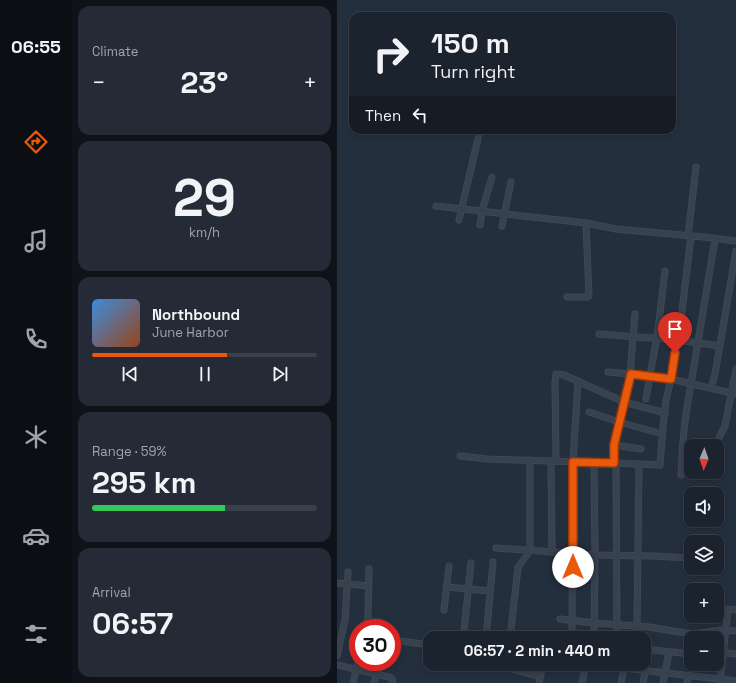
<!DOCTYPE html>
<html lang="en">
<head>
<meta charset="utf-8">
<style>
  body { margin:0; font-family:"Space Grotesk",sans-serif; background:#242b36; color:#f1f3f6; height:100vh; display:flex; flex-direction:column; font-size:15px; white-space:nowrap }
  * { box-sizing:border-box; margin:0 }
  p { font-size:13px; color:#a0a4aa }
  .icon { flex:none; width:22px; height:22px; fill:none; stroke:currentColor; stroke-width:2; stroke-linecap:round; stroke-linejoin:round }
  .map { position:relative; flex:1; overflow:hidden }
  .details { display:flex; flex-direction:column; gap:6px; padding:6px; background:#0f1319; width:265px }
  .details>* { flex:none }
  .guide { position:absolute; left:12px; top:12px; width:327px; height:122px; border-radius:12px; box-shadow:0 2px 6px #0003,0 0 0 1px #39404a; background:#1b232e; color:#f1f3f6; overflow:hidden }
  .needle { width:26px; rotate:182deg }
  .tools { position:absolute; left:347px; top:439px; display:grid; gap:8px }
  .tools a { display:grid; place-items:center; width:40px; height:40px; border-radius:8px; background:#1b232e; box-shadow:0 2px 6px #0003,0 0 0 1px #39404a; font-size:20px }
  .speed { position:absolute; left:12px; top:619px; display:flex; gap:8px; font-size:20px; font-weight:700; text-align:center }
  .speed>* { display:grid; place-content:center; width:52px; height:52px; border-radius:50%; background:#1b232e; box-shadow:0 2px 6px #0003,0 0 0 1px #39404a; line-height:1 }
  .speed .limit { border:6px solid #d22; background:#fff; color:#111 }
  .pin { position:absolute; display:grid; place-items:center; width:34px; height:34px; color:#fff; margin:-41px -17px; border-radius:50% 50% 50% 0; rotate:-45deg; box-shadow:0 0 4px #0007 }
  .pin .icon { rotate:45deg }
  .me { position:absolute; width:44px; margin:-22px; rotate:0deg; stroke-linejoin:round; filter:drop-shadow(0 0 3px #0008) }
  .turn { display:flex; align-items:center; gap:14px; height:84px; padding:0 16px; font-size:18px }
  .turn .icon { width:52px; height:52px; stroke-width:2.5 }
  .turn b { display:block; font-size:28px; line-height:34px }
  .then { display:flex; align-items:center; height:38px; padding:0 16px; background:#0003; gap:8px; font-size:15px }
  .big { font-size:30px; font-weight:700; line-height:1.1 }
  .details .widget { flex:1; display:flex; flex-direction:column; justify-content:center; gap:6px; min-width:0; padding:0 14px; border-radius:12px; background:#242b36 }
  .details .dial { align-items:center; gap:0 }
  .dial b { font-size:52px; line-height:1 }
  .song { display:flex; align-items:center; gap:12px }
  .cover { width:48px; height:48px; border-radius:6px; background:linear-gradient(135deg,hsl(210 70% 55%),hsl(20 70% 35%)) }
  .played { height:4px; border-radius:2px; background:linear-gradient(90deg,#ea580c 60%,#39404a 60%) }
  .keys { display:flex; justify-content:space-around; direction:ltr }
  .heat { display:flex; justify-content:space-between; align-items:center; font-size:22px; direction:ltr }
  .charge { height:6px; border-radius:3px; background:linear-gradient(90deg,#34c759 59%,#39404a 0) }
  .trip { position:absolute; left:86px; top:631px; width:228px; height:40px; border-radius:12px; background:#1b232e; box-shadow:0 2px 6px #0003,0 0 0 1px #39404a; font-weight:700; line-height:40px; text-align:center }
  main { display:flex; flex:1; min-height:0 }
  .tabs { display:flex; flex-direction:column; width:72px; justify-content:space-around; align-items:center; background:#0b0e12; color:#a0a4aa }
  .tabs .icon { width:28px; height:28px }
  .tabs .selected { color:#ea580c }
  .tabs b { font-size:18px; color:#f1f3f6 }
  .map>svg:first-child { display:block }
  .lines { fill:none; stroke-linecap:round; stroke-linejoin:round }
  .minor-casing { stroke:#414a57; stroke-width:7 }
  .minor { stroke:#38414e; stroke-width:5.5 }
  .route-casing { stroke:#983908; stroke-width:10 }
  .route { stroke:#ea580c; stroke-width:7 }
</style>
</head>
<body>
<main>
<nav class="tabs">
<b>06:55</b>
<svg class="icon selected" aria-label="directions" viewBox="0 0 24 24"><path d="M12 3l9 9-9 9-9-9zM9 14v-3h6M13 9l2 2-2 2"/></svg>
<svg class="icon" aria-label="music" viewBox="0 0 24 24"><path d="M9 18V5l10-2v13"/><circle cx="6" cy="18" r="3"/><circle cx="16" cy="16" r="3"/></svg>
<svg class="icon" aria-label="phone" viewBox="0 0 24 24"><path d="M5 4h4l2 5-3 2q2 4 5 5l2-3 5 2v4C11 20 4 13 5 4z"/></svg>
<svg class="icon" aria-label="climate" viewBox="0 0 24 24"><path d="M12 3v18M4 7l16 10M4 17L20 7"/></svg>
<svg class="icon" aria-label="car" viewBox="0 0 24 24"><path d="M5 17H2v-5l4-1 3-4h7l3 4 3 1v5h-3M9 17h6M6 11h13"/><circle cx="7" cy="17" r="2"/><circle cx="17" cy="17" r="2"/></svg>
<svg class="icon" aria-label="filters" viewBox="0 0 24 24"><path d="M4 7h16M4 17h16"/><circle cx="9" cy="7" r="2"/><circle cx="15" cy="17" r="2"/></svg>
</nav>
<section class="details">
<div class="widget"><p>Climate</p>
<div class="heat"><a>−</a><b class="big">23°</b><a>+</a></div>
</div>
<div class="widget dial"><b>29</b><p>km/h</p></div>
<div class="widget">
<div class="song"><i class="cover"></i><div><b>Northbound</b><p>June Harbor</p></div></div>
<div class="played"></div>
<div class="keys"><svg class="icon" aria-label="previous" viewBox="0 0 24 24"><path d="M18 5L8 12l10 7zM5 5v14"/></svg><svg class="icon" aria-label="pause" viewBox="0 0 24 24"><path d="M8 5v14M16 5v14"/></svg><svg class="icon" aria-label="next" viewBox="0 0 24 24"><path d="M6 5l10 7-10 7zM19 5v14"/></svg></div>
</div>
<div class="widget"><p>Range · 59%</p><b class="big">295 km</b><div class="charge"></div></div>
<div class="widget"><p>Arrival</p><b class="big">06:57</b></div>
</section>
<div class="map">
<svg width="399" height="683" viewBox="0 0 399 683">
  <rect width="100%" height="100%" fill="#242f3e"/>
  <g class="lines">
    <g class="minor-casing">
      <g id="minor">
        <path d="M99 206 249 223"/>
        <path d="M122 220 143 130"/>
        <path d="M143 225 145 211 155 177"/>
        <path d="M165 226 174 182"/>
        <path d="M351 236 359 167"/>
        <path d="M230 297H250L252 296 249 223 279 229 366 237 399 241"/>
        <path d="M262 334 340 340 383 346"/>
        <path d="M271 372 293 374 334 379 399 394"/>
        <path d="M374 388 378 374 399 251"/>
        <path d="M309 399 321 330 328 271"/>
        <path d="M252 412 282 422 325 434"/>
        <path d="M277 445 304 449"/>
        <path d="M378 446 388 426 399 369"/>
        <path d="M123 456 150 459 277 463V445L293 374 298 314"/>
        <path d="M214 461 215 552"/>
        <path d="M219 461 218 382 219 374 227 375 287 402 328 413"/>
        <path d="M257 463 258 555 257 638"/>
        <path d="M277 463 323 465 326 427 329 400 334 379 345 311 354 236"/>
        <path d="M279 464 280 638"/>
        <path d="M344 475C345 444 348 414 354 384L378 239"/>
        <path d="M159 548 258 555 316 556 354 558"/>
        <path d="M134 563 127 631 130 634 145 638"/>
        <path d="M0 583 32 586"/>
        <path d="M110 587 153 591"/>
        <path d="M107 610 112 566"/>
        <path d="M223 619 258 623 312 627 348 633 358 634 377 631 389 630 399 631"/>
        <path d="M300 626 302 465"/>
        <path d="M29 628 31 616 32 569"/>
        <path d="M149 638 156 562"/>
        <path d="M173 638 181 567 193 551V460"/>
        <path d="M235 638 236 462 241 381"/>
        <path d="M55 640 93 645"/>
        <path d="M307 649 354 654"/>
        <path d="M380 652 399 654"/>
        <path d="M0 656 8 620 11 572"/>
        <path d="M157 664 203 677"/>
        <path d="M252 664 399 681"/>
        <path d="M0 665 52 677 55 679 56 683"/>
        <path d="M383 682 391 609 399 610"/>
        <path d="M16 683 21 661"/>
        <path d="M37 683 43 662"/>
        <path d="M202 683 206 664"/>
        <path d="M245 683 249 664"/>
        <path d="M284 683 287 668"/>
        <path d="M306 683 308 671"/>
        <path d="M326 683 332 652"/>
        <path d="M350 683 351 676"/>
      </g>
    </g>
    <use href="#minor" class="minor"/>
  </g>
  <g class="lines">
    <g class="route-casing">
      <path id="route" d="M236 567V462L277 463V445L294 374 334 379 338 353"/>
    </g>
    <use href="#route" class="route"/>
  </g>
</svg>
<div class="tools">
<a><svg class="needle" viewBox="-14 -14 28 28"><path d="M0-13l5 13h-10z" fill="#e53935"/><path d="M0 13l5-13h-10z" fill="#a0a4aa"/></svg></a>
<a><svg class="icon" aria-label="sound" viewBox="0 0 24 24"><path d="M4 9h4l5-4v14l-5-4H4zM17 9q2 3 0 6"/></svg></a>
<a><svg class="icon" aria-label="layers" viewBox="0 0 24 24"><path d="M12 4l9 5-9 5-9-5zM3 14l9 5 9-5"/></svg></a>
<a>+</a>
<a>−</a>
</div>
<div class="speed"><div class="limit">30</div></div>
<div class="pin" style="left:338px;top:353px;background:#d93025"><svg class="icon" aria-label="arrive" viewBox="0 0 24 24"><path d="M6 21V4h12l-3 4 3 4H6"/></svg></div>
<svg class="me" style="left:236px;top:567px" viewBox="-20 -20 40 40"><circle r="19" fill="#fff"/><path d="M0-13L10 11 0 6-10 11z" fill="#ea580c"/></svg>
<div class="trip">06:57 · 2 min · 440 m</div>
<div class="guide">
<div class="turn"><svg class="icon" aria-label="right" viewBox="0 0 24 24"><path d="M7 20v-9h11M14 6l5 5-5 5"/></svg><div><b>150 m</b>Turn right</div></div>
<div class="then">Then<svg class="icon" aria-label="left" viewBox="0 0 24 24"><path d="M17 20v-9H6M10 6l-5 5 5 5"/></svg></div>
</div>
</div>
</main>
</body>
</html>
